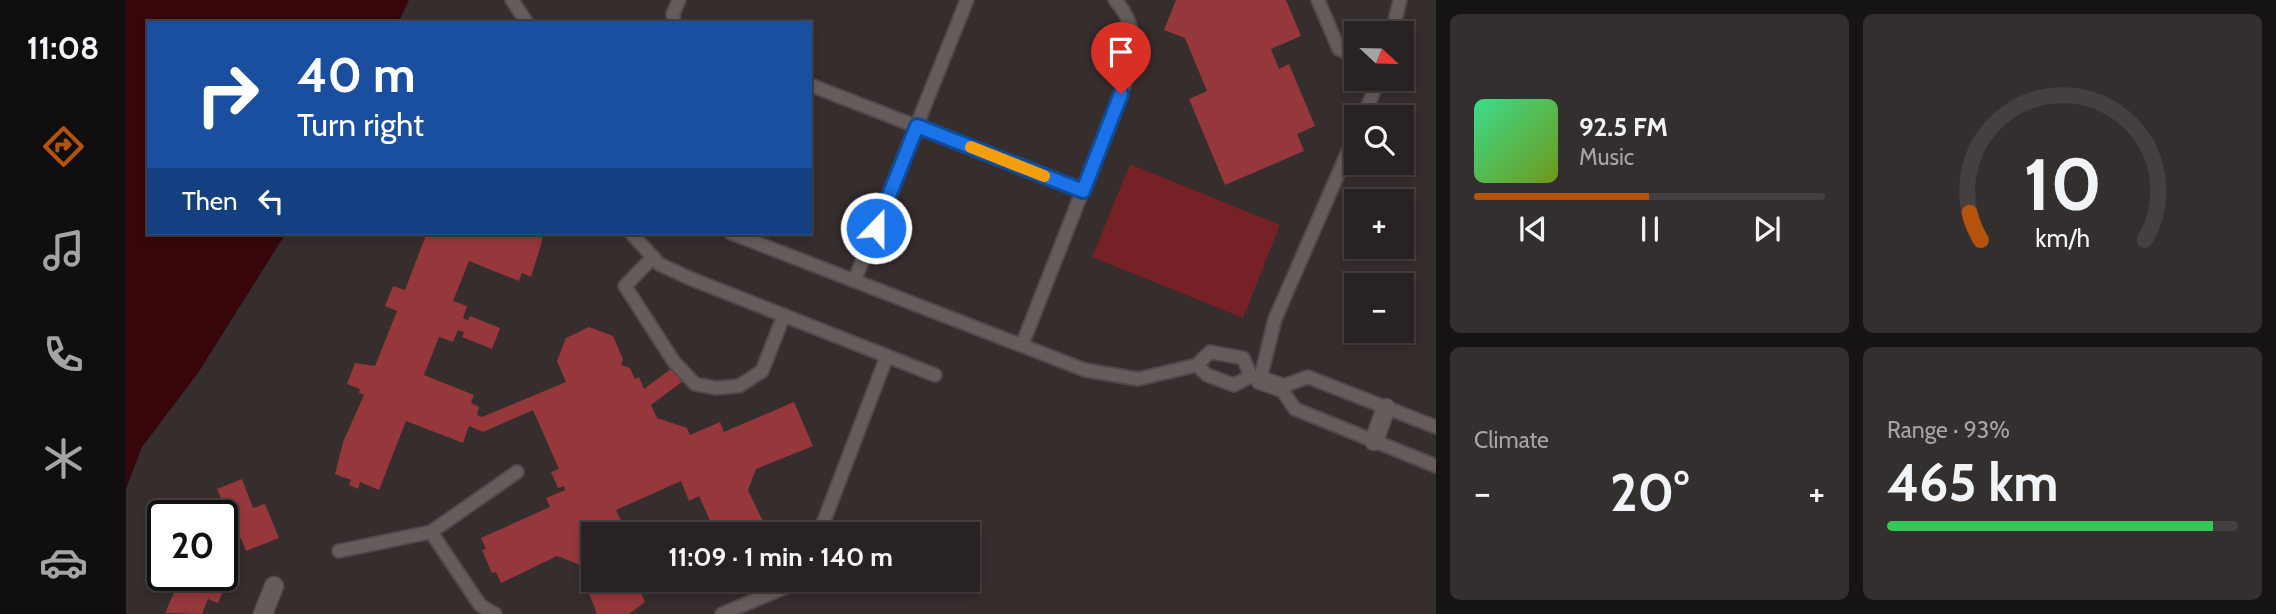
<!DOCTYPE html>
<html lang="en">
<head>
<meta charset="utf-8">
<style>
  body { margin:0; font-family:Cabin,sans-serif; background:#342f2f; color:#f1f3f6; height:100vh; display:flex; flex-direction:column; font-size:26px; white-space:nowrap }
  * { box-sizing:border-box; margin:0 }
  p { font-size:23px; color:#a5a4a5 }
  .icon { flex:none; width:38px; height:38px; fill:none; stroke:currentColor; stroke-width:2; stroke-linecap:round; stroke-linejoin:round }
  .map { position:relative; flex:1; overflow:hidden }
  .side { display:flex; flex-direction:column; gap:14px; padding:14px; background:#161313; width:840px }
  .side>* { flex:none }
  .guide { position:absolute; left:21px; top:21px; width:665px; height:214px; border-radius:0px; box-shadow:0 4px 10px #0003,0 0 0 2px #443f40; background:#1a4fa0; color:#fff; overflow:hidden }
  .needle { width:46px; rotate:112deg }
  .fabs { position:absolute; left:1218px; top:21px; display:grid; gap:14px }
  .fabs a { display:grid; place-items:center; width:70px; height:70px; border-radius:0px; background:#282222; box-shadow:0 4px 10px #0003,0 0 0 2px #443f40; font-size:35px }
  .speed { position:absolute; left:21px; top:500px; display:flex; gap:14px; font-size:35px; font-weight:700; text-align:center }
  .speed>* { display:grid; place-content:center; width:91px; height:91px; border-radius:50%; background:#282222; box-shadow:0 4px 10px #0003,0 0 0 2px #443f40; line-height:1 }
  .speed .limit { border:4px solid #111; border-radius:10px; background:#fff; color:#111 }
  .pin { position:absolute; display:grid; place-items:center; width:60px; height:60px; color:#fff; margin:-72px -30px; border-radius:50% 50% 50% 0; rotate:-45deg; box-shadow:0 0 7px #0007 }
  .pin .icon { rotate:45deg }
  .me { position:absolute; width:77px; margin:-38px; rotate:22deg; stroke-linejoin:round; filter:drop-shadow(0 0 5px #0008) }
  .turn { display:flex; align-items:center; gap:24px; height:147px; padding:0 35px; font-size:32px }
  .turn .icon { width:91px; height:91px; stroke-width:2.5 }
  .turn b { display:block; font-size:49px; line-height:60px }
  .then { display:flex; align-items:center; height:66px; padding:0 35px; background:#0003; gap:14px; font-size:26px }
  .big { font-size:52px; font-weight:800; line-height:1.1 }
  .side .widget { flex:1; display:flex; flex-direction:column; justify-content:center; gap:10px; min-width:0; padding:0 24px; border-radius:10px; background:#342f2f }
  .side .dial { align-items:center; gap:0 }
  .dial svg { height:182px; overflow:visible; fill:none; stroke:#443f40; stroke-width:7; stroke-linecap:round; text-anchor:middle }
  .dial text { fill:#f1f3f6; stroke:none }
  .song { display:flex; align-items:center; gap:21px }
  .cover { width:84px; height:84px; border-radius:10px; background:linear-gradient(135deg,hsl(150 70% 55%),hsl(80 70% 35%)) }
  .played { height:7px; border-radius:4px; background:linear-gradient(90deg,#b45309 50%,#443f40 50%) }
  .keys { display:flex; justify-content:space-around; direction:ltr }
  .heat { display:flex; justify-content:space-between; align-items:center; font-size:38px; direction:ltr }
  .charge { height:10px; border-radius:5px; background:linear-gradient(90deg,#34c759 93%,#443f40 0) }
  .side .tiles { flex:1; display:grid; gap:14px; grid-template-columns:repeat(2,1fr) }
  .trip { position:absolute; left:455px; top:522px; width:399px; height:70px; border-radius:0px; background:#282222; box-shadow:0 4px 10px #0003,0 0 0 2px #443f40; font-weight:800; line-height:70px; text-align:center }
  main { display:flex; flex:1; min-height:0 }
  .dock { display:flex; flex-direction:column; width:126px; justify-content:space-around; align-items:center; background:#100e0e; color:#a5a4a5 }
  .dock .icon { width:49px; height:49px }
  .dock .active { color:#b45309 }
  .dock b { font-size:32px; color:#f1f3f6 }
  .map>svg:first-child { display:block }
  .green { fill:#752126 }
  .water { fill:#37060a }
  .building { fill:#96373b }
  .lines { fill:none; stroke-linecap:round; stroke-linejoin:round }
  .lane-casing { stroke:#514949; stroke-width:16 }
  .street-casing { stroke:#514949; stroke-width:21 }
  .lane { stroke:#665c5b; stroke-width:12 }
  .street { stroke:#665c5b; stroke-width:18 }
  .route-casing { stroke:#114b97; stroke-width:18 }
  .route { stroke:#1a73e8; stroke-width:12 }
  .slow { stroke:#f59e0b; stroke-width:12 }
</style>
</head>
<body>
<main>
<nav class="dock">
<b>11:08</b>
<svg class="icon active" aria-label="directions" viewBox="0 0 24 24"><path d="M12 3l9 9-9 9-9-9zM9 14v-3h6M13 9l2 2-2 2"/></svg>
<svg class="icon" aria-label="music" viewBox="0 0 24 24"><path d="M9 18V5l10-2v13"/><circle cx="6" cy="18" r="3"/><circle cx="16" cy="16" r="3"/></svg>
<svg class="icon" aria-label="phone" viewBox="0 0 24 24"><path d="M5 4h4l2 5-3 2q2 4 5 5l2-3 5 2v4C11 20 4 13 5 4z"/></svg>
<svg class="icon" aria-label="climate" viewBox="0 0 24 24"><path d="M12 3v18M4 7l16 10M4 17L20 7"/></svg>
<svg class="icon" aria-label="car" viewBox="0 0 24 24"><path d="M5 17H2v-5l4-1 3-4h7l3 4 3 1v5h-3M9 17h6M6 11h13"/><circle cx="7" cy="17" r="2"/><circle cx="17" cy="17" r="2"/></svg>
</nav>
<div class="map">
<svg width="1310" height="614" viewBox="0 0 1310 614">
  <rect width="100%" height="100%" fill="#362d2d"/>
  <path class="green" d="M1004 164 1154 225 1117 318 966 257Z"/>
  <path class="water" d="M0 0H283L272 23H23V233H160L72 373 16 447 0 489Z"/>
  <g class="building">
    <path d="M1050 0H1160L1175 36 1145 49 1153 69 1163 64 1189 126 1171 134 1178 151 1099 185 1063 99 1081 91 1059 38 1038 30Z"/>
    <path d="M295 233H403L417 238 405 277 396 273 393 281 343 261 327 301 341 306 337 318 342 320 344 316 374 328 366 349 336 337 338 332 332 330 327 342 313 337 298 375 348 395 345 403 353 407 351 415 356 417 440 382 431 361 440 338 463 327 487 336 497 359 495 365 504 368 509 379 513 377 518 389 546 368 557 381 525 405 531 418 561 428 564 435 594 422 598 432 668 402 687 446 630 469 622 490 643 534H590L573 496 563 501 555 481 490 510 499 529 489 534H467V579H509L519 602 503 614H471L452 564 431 556 375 583 370 572 366 573 356 550 360 549 355 538 424 507 420 498 439 490 438 486 432 488 425 472 433 469 407 410 357 432 343 426 337 443 280 421 253 490 234 482 232 489 223 485 225 480 209 474 217 442 238 395 233 393 234 389 221 384 229 363 249 366 271 311 259 306 267 286 279 290 300 235Z"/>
    <path d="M116 479 127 508 139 504 153 538 120 551 115 538 96 545V516H77L84 513 83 509 97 503 91 489Z"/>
    <path d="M96 572 104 575 92 603 82 599 76 614 39 613 54 579 46 576H96Z"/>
  </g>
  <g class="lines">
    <g class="lane-casing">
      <g id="lane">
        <path d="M386 0 401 23"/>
        <path d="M1192 0 1213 49 1230 58"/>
        <path d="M548 23 547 14 553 0"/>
        <path d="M1266 33 1274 0"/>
        <path d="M684 85 957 191"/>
        <path d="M1237 117 1253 79"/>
        <path d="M505 233 533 264 563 278 809 375"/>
        <path d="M605 233 959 370 1012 379 1071 365 1084 352 1117 358 1125 376 1134 380 1149 319 1230 133"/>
        <path d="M527 257 499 286 548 362 569 384 590 388 613 386 636 371 658 315"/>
        <path d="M729 279 841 0"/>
        <path d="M896 345 1004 70C1009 44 1008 20 989 0"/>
        <path d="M1071 365 1081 375 1108 385 1125 376"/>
        <path d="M1310 427 1182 377 1154 387 1169 409 1310 466"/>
        <path d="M305 532 391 472"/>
        <path d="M693 534 761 356"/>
        <path d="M213 551 305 532 354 605 369 614"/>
        <path d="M596 614 660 587 669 579"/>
      </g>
    </g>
    <g class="street-casing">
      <g id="street">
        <path d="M1134 380 1154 387"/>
        <path d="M1248 441 1260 408"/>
        <path d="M137 614 148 586"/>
      </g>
    </g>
    <use href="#lane" class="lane"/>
    <use href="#street" class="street"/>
  </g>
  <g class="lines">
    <g class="route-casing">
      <path id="route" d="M750 228 791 126 957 191 995 94"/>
    </g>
    <use href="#route" class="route"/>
    <path class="slow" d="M845 147 918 176"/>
  </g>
</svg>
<div class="fabs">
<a><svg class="needle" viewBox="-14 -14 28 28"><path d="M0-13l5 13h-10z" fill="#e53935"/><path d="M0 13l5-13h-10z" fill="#a5a4a5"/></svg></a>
<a><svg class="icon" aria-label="search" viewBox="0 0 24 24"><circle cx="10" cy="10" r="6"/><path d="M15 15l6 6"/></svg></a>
<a>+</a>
<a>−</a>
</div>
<div class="speed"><div class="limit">20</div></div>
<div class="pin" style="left:995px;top:94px;background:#d93025"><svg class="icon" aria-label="arrive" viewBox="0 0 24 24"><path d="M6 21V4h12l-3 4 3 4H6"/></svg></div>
<svg class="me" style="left:750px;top:228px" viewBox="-20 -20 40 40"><circle r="17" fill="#1a73e8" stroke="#fff" stroke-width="3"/><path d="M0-11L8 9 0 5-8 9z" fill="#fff"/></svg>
<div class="trip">11:09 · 1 min · 140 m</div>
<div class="guide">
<div class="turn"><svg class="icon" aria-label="right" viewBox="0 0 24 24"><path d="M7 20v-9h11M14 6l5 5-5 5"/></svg><div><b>40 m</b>Turn right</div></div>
<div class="then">Then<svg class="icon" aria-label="left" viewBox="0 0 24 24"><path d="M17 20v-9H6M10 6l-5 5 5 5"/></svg></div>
</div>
</div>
<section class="side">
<div class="tiles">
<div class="widget">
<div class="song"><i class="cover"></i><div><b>92.5 FM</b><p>Music</p></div></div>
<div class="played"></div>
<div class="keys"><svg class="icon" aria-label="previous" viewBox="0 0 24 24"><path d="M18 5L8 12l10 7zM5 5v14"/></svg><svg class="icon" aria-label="pause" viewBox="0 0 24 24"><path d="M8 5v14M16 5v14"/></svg><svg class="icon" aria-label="next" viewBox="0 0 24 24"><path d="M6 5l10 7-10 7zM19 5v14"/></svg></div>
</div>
<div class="widget dial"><svg viewBox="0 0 100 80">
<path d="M14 69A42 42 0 1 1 86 69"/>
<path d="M14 69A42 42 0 0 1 9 57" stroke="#b45309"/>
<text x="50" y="56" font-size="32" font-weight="700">10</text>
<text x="50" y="72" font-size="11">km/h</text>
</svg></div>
<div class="widget"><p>Climate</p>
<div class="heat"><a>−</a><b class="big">20°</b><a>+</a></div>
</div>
<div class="widget"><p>Range · 93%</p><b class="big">465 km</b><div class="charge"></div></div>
</div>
</section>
</main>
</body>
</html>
